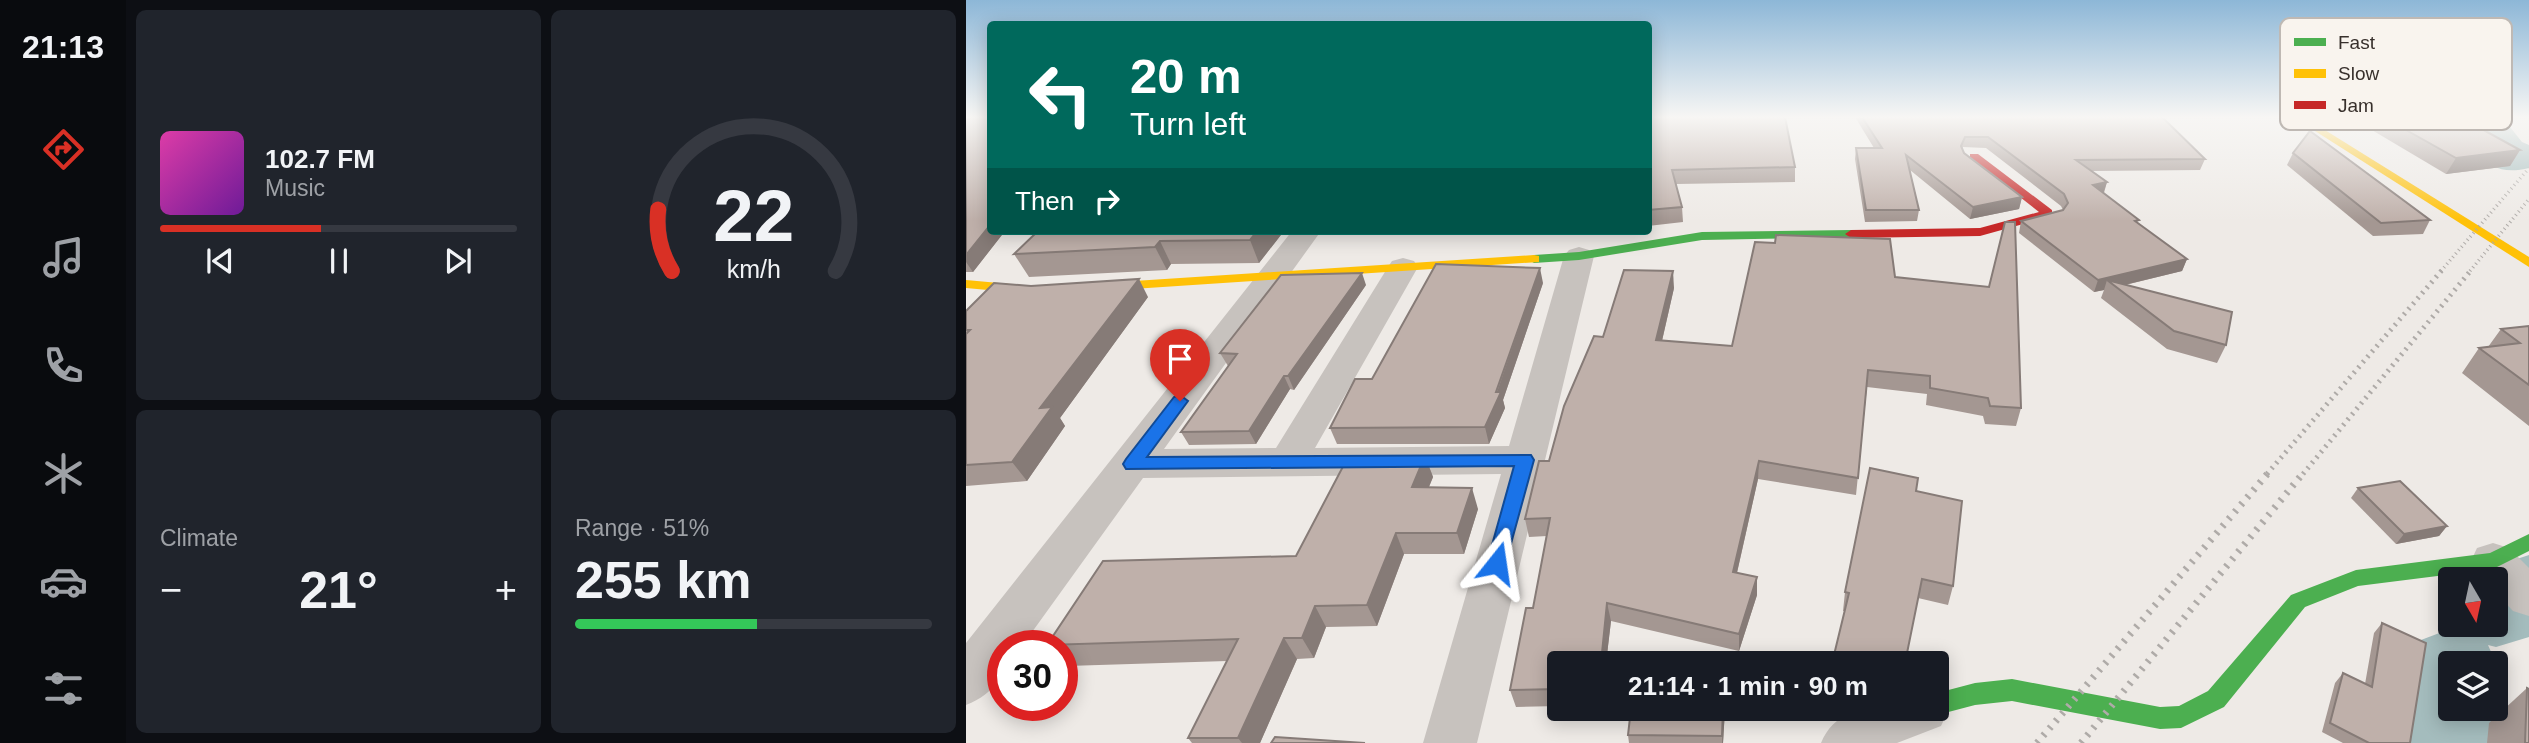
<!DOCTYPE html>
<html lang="en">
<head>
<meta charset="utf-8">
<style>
  body { margin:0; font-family:Helvetica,sans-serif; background:#20242c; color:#f1f3f6; height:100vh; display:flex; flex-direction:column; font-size:26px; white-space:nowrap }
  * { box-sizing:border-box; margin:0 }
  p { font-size:23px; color:#9ea1a6 }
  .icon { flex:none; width:38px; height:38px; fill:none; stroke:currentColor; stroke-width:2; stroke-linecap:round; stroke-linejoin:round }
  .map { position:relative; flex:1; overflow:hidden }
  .side { display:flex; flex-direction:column; gap:10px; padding:10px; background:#0d0f14; width:840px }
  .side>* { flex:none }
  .guide { position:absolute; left:21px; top:21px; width:665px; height:214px; border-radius:7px; box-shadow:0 4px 18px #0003; background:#00695c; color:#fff; overflow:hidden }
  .needle { width:46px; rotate:171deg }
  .fabs { position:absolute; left:1472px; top:567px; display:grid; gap:14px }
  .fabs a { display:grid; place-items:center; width:70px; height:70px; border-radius:7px; background:#171b24; box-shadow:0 4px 18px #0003; font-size:35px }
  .speed { position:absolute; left:21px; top:630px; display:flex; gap:14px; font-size:35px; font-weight:700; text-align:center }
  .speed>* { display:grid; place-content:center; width:91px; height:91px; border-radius:50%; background:#171b24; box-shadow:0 4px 18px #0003; line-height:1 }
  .speed .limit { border:10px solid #d22; background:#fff; color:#111 }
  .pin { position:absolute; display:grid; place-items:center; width:60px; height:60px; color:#fff; margin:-72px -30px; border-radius:50% 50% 50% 0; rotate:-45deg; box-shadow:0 0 7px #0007 }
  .pin .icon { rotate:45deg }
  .me { position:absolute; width:77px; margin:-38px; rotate:15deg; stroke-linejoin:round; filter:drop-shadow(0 0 5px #0008) }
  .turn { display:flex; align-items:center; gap:24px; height:147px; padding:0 28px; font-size:32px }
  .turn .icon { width:91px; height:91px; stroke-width:2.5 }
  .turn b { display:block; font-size:49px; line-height:60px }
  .then { display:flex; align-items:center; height:66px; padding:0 28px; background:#0003; gap:14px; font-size:26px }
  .big { font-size:52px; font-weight:800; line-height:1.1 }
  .side .card { flex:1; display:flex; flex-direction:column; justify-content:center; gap:10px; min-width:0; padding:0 24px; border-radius:10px; background:#20242c }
  .side .dial { align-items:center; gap:0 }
  .dial svg { height:182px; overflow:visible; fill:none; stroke:#363941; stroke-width:7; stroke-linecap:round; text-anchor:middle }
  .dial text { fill:#f1f3f6; stroke:none }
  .song { display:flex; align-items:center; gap:21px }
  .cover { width:84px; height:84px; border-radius:10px; background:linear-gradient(135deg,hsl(320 70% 55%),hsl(280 70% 35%)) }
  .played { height:7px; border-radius:4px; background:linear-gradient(90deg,#d93025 45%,#363941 45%) }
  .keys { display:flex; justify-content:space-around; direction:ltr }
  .heat { display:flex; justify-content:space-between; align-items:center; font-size:38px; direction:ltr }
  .charge { height:10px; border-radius:5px; background:linear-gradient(90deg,#34c759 51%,#363941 0) }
  .side .tiles { flex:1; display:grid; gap:10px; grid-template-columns:repeat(2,1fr) }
  .trip { position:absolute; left:581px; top:651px; width:402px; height:70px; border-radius:7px; background:#171b24; box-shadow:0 4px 18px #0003; font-weight:800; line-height:70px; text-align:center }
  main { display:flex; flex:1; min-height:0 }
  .menu { display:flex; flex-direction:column; width:126px; justify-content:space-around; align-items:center; background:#090b0e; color:#9ea1a6 }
  .menu .icon { width:49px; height:49px }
  .menu .active { color:#d93025 }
  .menu b { font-size:32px; color:#f1f3f6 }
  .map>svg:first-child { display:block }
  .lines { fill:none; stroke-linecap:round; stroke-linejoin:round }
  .river { fill:#a4bcbd; fill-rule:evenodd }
  .street { fill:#c7c2be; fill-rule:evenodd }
  .fast { fill:#4caf50; fill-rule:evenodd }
  .slow { fill:#ffc107; fill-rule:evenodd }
  .jam { fill:#c62828; fill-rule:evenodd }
  .rail-far2 { stroke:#afaba8; stroke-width:3.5; stroke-dasharray:1 3.5; stroke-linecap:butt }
  .rail-far1 { stroke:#afaba8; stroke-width:5; stroke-dasharray:2 5; stroke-linecap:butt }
  .rail { stroke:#afaba8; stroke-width:7; stroke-dasharray:2.5 7; stroke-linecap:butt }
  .wall { fill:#a49792 }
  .shaded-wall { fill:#867b77 }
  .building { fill:#bfb0aa; stroke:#867b77; stroke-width:2 }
  .route { fill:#1a73e8; stroke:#114b97; stroke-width:2 }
  .key { fill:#f9f4ee; stroke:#bfb9b4; stroke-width:2 }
  .key-label { font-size:19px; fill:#38302c }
</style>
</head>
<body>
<main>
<nav class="menu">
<b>21:13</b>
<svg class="icon active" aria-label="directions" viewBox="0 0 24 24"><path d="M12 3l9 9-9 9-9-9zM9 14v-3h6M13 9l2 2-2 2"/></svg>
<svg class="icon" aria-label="music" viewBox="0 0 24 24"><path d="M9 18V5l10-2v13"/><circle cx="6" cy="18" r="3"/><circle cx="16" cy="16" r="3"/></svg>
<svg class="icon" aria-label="phone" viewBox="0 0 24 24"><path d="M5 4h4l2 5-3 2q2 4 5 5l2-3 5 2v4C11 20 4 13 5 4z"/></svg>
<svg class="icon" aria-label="climate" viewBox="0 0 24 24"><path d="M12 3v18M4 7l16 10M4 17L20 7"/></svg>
<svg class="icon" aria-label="car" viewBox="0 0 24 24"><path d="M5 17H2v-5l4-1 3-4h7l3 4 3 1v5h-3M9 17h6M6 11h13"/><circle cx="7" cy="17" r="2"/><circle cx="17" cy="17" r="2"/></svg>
<svg class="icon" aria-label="filters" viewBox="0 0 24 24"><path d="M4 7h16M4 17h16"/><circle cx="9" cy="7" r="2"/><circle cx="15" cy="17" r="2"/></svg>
</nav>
<section class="side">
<div class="tiles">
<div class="card">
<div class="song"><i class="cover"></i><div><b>102.7 FM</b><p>Music</p></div></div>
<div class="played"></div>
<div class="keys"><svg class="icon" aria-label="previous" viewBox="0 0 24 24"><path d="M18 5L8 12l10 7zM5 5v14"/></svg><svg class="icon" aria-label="pause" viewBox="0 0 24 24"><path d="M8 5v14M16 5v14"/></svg><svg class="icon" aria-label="next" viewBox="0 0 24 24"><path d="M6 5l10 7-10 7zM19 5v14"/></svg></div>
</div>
<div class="card dial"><svg viewBox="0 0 100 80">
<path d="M14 69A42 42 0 1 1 86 69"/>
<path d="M14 69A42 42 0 0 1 8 42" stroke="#d93025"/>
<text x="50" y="56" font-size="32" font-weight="700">22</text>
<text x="50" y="72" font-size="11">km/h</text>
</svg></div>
<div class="card"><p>Climate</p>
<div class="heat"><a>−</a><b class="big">21°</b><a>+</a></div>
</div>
<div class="card"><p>Range · 51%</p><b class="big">255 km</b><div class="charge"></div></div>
</div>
</section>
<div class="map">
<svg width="1563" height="743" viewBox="0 0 1563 743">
  <rect width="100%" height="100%" fill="#eeeae6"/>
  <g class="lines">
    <g class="river">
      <path d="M1488 117H1536L1556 142 1563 145V168C1519 179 1510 149 1488 117Z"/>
      <path d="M1563 555V637L1530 647 1522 645 1536 677 1531 743H1419L1432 677 1447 643 1484 629 1494 633 1490 625H1530V579H1494L1496 577ZM1484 663H1530V709H1484Z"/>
      <path d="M1484 600V612L1481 606Z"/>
    </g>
    <g class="street">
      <path d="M326 231H355L198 449 310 448 422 267 426 261 437 258 448 261 452 267 349 448 543 446 598 256 603 250 613 247 623 250 628 256 511 743H457L535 474 177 478 56 646H37C37 677 30 693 0 705V643Z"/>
      <path d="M1527 543 1543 548 1563 568V616L1547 611 1530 593V579H1517L1505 561 1511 548Z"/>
      <path d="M971 690 975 692 983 709 975 726 931 743H855C875 696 928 709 971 709Z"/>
    </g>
    <g class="fast">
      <path d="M885 230 890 231V237L736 240 613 260 568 263 561 259 568 255 613 252 736 232Z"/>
      <path d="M1563 534V551L1527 569 1392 586 1339 607 1258 707 1215 728 1194 729 1046 701 1009 705 971 715 962 709H971V693L1009 683 1046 679 1194 707 1213 706 1242 691 1325 595 1390 570 1524 553Z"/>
    </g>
    <g class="slow">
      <path d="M1327 117H1338L1563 257V267Z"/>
      <path d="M568 255 573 256V262L76 295 0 288V280L76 287Z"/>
    </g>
    <path class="jam" d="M1004 154H1012L1086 210V216L1014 236 885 238 879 234 885 230 1014 228 1073 212 1004 158Z"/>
    <g class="rail-far2">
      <path d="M1475 271 1563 168"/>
      <path d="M1504 271 1563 199"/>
    </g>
    <g class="rail-far1">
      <path d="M1301 474 1477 269"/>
      <path d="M1337 474 1506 269"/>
    </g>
    <g class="rail">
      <path d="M1071 743 1303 472"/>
      <path d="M1115 743 1338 472"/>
    </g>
  </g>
  <g class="wall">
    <path d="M682 117 829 167V182L710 184 716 207 717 222 682 226Z"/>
    <path d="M889 117H1196L1239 159 1234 170 1125 171 1141 182 1138 193 1172 223 1221 259 1216 271 1159 285 1260 345 1251 363 1201 349 1135 298 1138 290 1128 292 1053 233 1055 221 1097 210 1095 206 1020 148 997 147 996 150 998 153 1056 197 1053 209 1004 219 944 170 953 210 951 221 899 222 889 159 890 148H908Z"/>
    <path d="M1384 117H1494L1554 150 1544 166 1480 174Z"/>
    <path d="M0 119 24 231H39L7 272H0Z"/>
    <path d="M1327 153 1464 220 1457 234 1407 236 1321 165Z"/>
    <path d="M318 231 293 263 205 264 201 270 63 277 48 254Z"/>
    <path d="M929 277 1055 408 1050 426 1019 424 1017 416 960 405 961 394 901 387 890 495 792 479 771 573 791 577V595L773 651 645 621 640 663H593V706L550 707 544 690 567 608 581 536 563 537 559 519 637 337 708 288 696 341 766 346Z"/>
    <path d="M577 283 537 400 539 408 523 444H371L364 428 406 379Z"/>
    <path d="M400 285 328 390 324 389 290 444 223 445 215 432 262 366 254 353Z"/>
    <path d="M182 297 94 418 99 426 61 481 0 486V311Z"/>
    <path d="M1563 326V426L1496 373 1513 348 1522 347 1535 329Z"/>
    <path d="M459 456 467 477 463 487 512 509 498 554H438L411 626 360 627 348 658 331 659 294 743H226L222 738 261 661 101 666 96 661V646L81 645 330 556Z"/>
    <path d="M1392 488 1481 526 1473 536 1430 544 1385 498Z"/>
    <path d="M950 491 987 586 982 605 952 598 939 663H867L879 611H877L879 592Z"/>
    <path d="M1416 623 1444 743H1377L1356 732 1369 683 1377 673 1399 684 1408 633Z"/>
    <path d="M1561 688 1563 743H1521L1523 723Z"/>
    <path d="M759 709 757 743H663L662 735Z"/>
  </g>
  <g class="shaded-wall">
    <path d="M1554 150 1544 166 1480 174 1490 158Z"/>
    <path d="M1141 182 1137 194 1127 185Z"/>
    <path d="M1056 197 1053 209 1004 219 1007 207Z"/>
    <path d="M24 225V231H39L7 272 0 262V255Z"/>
    <path d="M291 231H318L293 263 284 240Z"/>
    <path d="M194 241 205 264 201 270 189 247Z"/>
    <path d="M1221 259 1216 271 1150 287 1141 280 1138 290 1128 292 1132 280Z"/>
    <path d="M574 268 577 283 537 400 539 408 523 444 519 427Z"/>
    <path d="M707 271 708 288 692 358 690 340Z"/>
    <path d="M396 273 400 285 328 390 322 376Z"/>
    <path d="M173 279 182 297 94 418 99 426 61 481 46 462 74 408Z"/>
    <path d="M318 376 324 389 290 444 283 431Z"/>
    <path d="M459 456 467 477 454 508 446 487Z"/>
    <path d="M793 461 792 479 767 590V572Z"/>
    <path d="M506 488 512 509 498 554 491 533Z"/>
    <path d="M1481 526 1473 536 1430 544 1438 534Z"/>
    <path d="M430 533 438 554 411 626 401 605Z"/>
    <path d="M791 577V595L773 651V634Z"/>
    <path d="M641 603 645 621 640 663H635Z"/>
    <path d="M349 606 360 627 348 658 336 638Z"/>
    <path d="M318 638 331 659 294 743H276L272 738Z"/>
    <path d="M757 709H759L757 743H756Z"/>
  </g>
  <g class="building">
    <path d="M4 117H24V225L0 255V119H3Z"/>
    <path d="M682 117H819L829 167 706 170 716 207 682 210Z"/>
    <path d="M896 117H1196L1239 159 1110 160 1141 182 1127 185 1173 220 1169 221 1221 259 1132 280 1055 221 1097 210 1102 203 1098 194 1022 137H999L995 146 998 153 1056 197 1007 207 940 155 953 210H900L890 148H916Z"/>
    <path d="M1417 117H1494L1554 150 1490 158Z"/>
    <path d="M1344 131 1464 220 1415 223 1327 153Z"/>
    <path d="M1039 222H1049L1055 408 1024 406 1022 398 964 388V376L902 370 892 478 793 461 767 572 791 577 773 634 641 603 635 663H593V689L544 690 560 608H567L584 518 559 519 573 461H583L598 406 628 336 637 337 658 270 707 271 690 340 766 346 789 242 809 243 810 235 924 239 929 277 1023 287Z"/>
    <path d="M72 231H291L284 240 194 241 189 247 48 254Z"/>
    <path d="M470 264 574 268 530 392H535L519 427 364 428 389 379H406Z"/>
    <path d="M396 273 322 376H318L283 431 215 432 271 354 254 353 315 275Z"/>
    <path d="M173 279 74 408 86 407 46 462 0 465V334L4 330H0V311L28 283 65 286Z"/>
    <path d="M1141 280 1266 312 1260 345 1208 331Z"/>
    <path d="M1563 326V385L1513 348 1554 343 1535 329Z"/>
    <path d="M459 456 446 487 506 488 491 533H430L401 605 349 606 336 638H318L272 738H222L272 639 81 645 137 561 330 556 382 457Z"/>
    <path d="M904 468 952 478 950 491 996 501 987 586 956 579 939 663H903L868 655 883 593 879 592Z"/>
    <path d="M1434 481 1481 526 1438 534 1392 488Z"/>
    <path d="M1416 623 1460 643 1444 743H1403L1364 723 1377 673 1406 687Z"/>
    <path d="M1561 688 1563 689V743H1559Z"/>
    <path d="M665 709H757L756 736 662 735Z"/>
    <path d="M309 737 399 743H305Z"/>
  </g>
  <linearGradient id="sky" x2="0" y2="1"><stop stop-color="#8db7d7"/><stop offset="0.53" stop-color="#f7f6f4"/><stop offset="1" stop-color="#f7f6f4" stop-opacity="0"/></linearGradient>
  <rect width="1563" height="221" fill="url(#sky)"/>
  <path class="route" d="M214 395 222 401 181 457 565 455 568 460 538 569H524L521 563 548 466 160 469 157 464 160 459 208 397Z"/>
  <rect x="1314" y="18" width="232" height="112" rx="10" class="key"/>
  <rect x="1328" y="38" width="32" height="8" fill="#4caf50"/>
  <rect x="1328" y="69" width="32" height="9" fill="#ffc107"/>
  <rect x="1328" y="101" width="32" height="8" fill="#c62828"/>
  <g class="key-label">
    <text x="1372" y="49">Fast</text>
    <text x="1372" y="80">Slow</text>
    <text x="1372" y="112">Jam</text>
  </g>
</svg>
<div class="fabs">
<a><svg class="needle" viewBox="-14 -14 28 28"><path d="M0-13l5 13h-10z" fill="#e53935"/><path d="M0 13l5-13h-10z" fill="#9ea1a6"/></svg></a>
<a><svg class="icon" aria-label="layers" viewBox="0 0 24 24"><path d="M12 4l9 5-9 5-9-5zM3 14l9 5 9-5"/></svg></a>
</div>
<div class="speed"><div class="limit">30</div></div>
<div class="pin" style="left:214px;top:401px;background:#d93025"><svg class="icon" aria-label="arrive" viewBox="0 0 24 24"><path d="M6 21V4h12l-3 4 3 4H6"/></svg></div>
<svg class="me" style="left:531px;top:563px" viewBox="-20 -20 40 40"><path d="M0-17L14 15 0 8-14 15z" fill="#1a73e8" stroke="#fff" stroke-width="4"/></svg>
<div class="trip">21:14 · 1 min · 90 m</div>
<div class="guide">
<div class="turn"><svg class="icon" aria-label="left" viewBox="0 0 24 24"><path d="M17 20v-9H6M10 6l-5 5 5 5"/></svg><div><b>20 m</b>Turn left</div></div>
<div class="then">Then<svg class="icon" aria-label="right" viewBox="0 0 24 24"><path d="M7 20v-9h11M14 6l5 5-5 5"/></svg></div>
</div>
</div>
</main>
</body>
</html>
